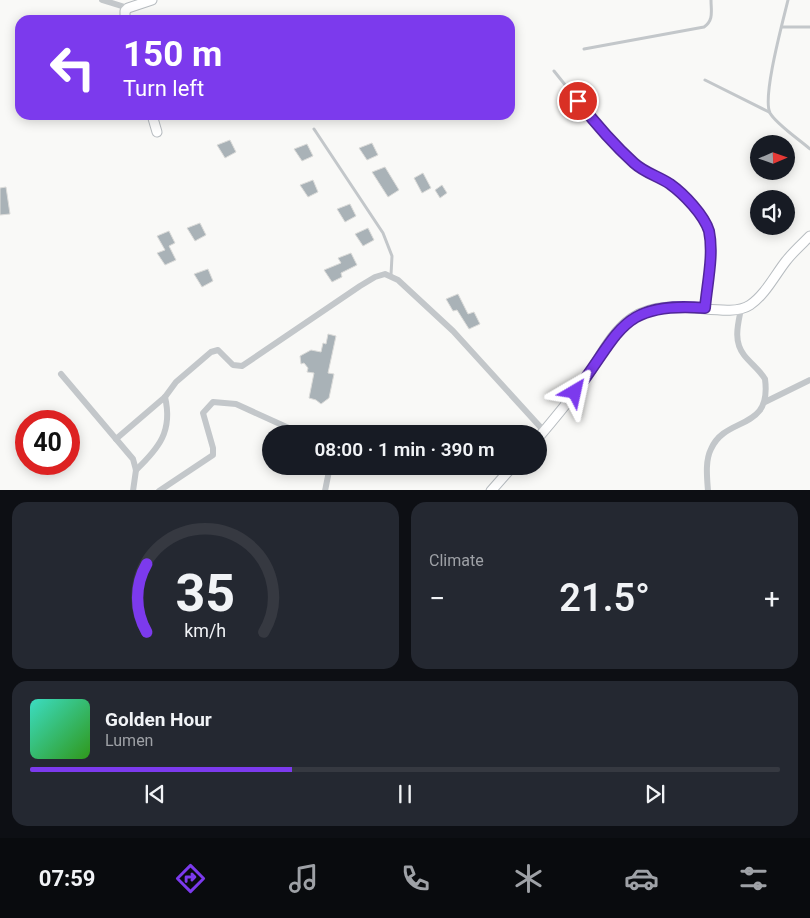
<!DOCTYPE html>
<html lang="en">
<head>
<meta charset="utf-8">
<style>
  body { margin:0; font-family:Roboto,sans-serif; background:#242831; color:#f1f3f6; height:100vh; display:flex; flex-direction:column; font-size:19px; white-space:nowrap }
  * { box-sizing:border-box; margin:0 }
  p { font-size:16px; color:#9ea1a6 }
  .icon { flex:none; width:28px; height:28px; fill:none; stroke:currentColor; stroke-width:2; stroke-linecap:round; stroke-linejoin:round }
  .map { position:relative; height:490px; overflow:hidden }
  .details { display:flex; flex-direction:column; gap:12px; padding:12px; background:#0d0f14; flex:1 }
  .details>* { flex:none }
  .banner { position:absolute; left:15px; top:15px; width:500px; height:105px; border-radius:15px; box-shadow:0 2px 12px #0003; background:#7c3aed; color:#fff; overflow:hidden }
  .needle { width:32px; rotate:88deg }
  .buttons { position:absolute; left:750px; top:135px; display:grid; gap:10px }
  .buttons a { display:grid; place-items:center; width:45px; height:45px; border-radius:50%; background:#171b24; box-shadow:0 2px 12px #0003; font-size:25px }
  .speed { position:absolute; left:15px; top:410px; display:flex; gap:10px; font-size:25px; font-weight:700; text-align:center }
  .speed>* { display:grid; place-content:center; width:65px; height:65px; border-radius:50%; background:#171b24; box-shadow:0 2px 12px #0003; line-height:1 }
  .speed .limit { border:8px solid #d22; background:#fff; color:#111 }
  .pin { position:absolute; display:grid; place-items:center; width:42px; height:42px; color:#fff; margin:-21px; border:2px solid #fff; border-radius:50%; box-shadow:0 1px 5px #0007 }
  .me { position:absolute; width:55px; margin:-28px; rotate:36deg; stroke-linejoin:round; filter:drop-shadow(0 0 4px #0008) }
  .turn { display:flex; align-items:center; gap:18px; height:105px; padding:0 25px; font-size:22px }
  .turn .icon { width:65px; height:65px; stroke-width:2.5 }
  .turn b { display:block; font-size:35px; line-height:42px }
  .big { font-size:38px; font-weight:600; line-height:1.1 }
  .details .widget { flex:1; display:flex; flex-direction:column; justify-content:center; gap:8px; min-width:0; padding:0 18px; border-radius:15px; background:#242831 }
  .details .dial { align-items:center; gap:0 }
  .dial svg { height:130px; overflow:visible; fill:none; stroke:#363941; stroke-width:7; stroke-linecap:round; text-anchor:middle }
  .dial text { fill:#f1f3f6; stroke:none }
  .song { display:flex; align-items:center; gap:15px }
  .cover { width:60px; height:60px; border-radius:8px; background:linear-gradient(135deg,hsl(170 70% 55%),hsl(110 70% 35%)) }
  .played { height:5px; border-radius:2px; background:linear-gradient(90deg,#7c3aed 35%,#363941 35%) }
  .keys { display:flex; justify-content:space-around; direction:ltr }
  .heat { display:flex; justify-content:space-between; align-items:center; font-size:28px; direction:ltr }
  .details .tiles { flex:1; display:grid; gap:12px; grid-template-columns:1fr 1fr }
  .widget:last-child { grid-column:span 2 }
  .trip { position:absolute; left:262px; top:425px; width:285px; height:50px; border-radius:25px; background:#171b24; box-shadow:0 2px 12px #0003; font-weight:600; line-height:50px; text-align:center }
  .dock { display:flex; height:80px; justify-content:space-around; align-items:center; background:#090b0e; color:#9ea1a6 }
  .dock .icon { width:35px; height:35px }
  .dock .on { color:#7c3aed }
  .dock b { font-size:22px; color:#f1f3f6 }
  .map>svg:first-child { display:block }
  .building { fill:#a9b2b7; stroke:#dbdbd9 }
  .lines { fill:none; stroke-linecap:round; stroke-linejoin:round }
  .secondary-casing { stroke:#b7bcc0; stroke-width:11 }
  .lane { stroke:#c3c7ca; stroke-width:3 }
  .street { stroke:#c3c7ca; stroke-width:6 }
  .secondary { stroke:#fff; stroke-width:9 }
  .route-casing { stroke:#51269a; stroke-width:12 }
  .route { stroke:#7c3aed; stroke-width:9 }
</style>
</head>
<body>
<div class="map">
<svg width="810" height="491" viewBox="0 0 810 491">
  <rect width="100%" height="100%" fill="#f9f9f7"/>
  <g class="building">
    <path d="M230 140 236 152 225 158 217 145Z"/>
    <path d="M372 143 378 155 367 160 359 148Z"/>
    <path d="M307 144 313 156 302 161 294 149Z"/>
    <path d="M385 167 399 190 388 197 372 172Z"/>
    <path d="M423 173 431 188 422 193 414 178Z"/>
    <path d="M313 180 318 192 308 197 300 185Z"/>
    <path d="M442 185 447 193 440 198 435 190Z"/>
    <path d="M6 187 10 214 0 215V188Z"/>
    <path d="M350 204 356 216 345 222 337 209Z"/>
    <path d="M200 223 206 235 195 241 187 228Z"/>
    <path d="M368 228 374 240 363 246 355 234Z"/>
    <path d="M169 231 175 243 169 246 176 260 165 265 157 253 165 250 157 236Z"/>
    <path d="M351 253 357 265 341 273 342 277 332 282 324 270 341 263 338 258Z"/>
    <path d="M208 269 213 281 202 287 194 274Z"/>
    <path d="M458 294 468 314 474 312 480 324 469 329 457 310 453 311 446 299Z"/>
    <path d="M328 334 336 336 328 373 334 374 329 398 321 404 316 400 309 398 314 373 307 372 308 368 304 363 301 364 300 356 311 350 321 352 323 343 326 344Z"/>
  </g>
  <g class="lines">
    <g class="secondary-casing">
      <g id="secondary">
        <path d="M125 20V11L128 8 152 0"/>
        <path d="M152 115 157 132"/>
        <path d="M539 437C554 419 570 400 584 381 599 360 610 333 632 318 670 293 726 321 750 305 765 295 775 275 786 261 793 252 802 244 810 236"/>
        <path d="M491 491 513 466"/>
      </g>
    </g>
    <g class="lane">
      <path d="M788 0C783 21 762 97 770 113 776 124 800 140 810 149"/>
      <path d="M782 27H810"/>
      <path d="M584 49 704 27C714 20 711 11 711 0"/>
      <path d="M554 71C579 102 602 133 631 161 643 172 657 176 670 184 684 194 701 212 707 227 715 247 707 286 705 307"/>
      <path d="M705 80 769 112"/>
      <path d="M314 129 383 233 392 256 391 275"/>
    </g>
    <g class="street">
      <path d="M102 0 128 8"/>
      <path d="M61 374 133 459 136 470 133 491"/>
      <path d="M765 402 810 380"/>
      <path d="M116 439 165 397 176 382 211 352 218 350 233 365 242 366 360 286 375 277 385 274 398 280 453 331 544 431"/>
      <path d="M136 470C159 448 173 431 165 397"/>
      <path d="M159 491 213 455V448L203 413 213 402 236 404 302 434"/>
      <path d="M325 491 330 466"/>
      <path d="M708 491C707 477 705 461 711 449 726 415 772 432 765 379 759 369 751 364 744 355 733 341 738 324 741 309"/>
    </g>
    <use href="#secondary" class="secondary"/>
  </g>
  <g class="lines">
    <g class="route-casing">
      <path id="route" d="M575 392C621 333 619 301 705 308 707 284 714 255 709 231 704 215 684 194 670 184 658 176 645 173 634 163 613 144 595 123 578 101"/>
    </g>
    <use href="#route" class="route"/>
  </g>
</svg>
<div class="buttons">
<a><svg class="needle" viewBox="-14 -14 28 28"><path d="M0-13l5 13h-10z" fill="#e53935"/><path d="M0 13l5-13h-10z" fill="#9ea1a6"/></svg></a>
<a><svg class="icon" aria-label="sound" viewBox="0 0 24 24"><path d="M4 9h4l5-4v14l-5-4H4zM17 9q2 3 0 6"/></svg></a>
</div>
<div class="speed"><div class="limit">40</div></div>
<div class="pin" style="left:578px;top:101px;background:#d93025"><svg class="icon" aria-label="arrive" viewBox="0 0 24 24"><path d="M6 21V4h12l-3 4 3 4H6"/></svg></div>
<svg class="me" style="left:575px;top:392px" viewBox="-20 -20 40 40"><path d="M0-17L14 15 0 8-14 15z" fill="#7c3aed" stroke="#fff" stroke-width="4"/></svg>
<div class="trip">08:00 · 1 min · 390 m</div>
<div class="banner">
<div class="turn"><svg class="icon" aria-label="left" viewBox="0 0 24 24"><path d="M17 20v-9H6M10 6l-5 5 5 5"/></svg><div><b>150 m</b>Turn left</div></div>
</div>
</div>
<section class="details">
<div class="tiles">
<div class="widget dial"><svg viewBox="0 0 100 80">
<path d="M14 69A42 42 0 1 1 86 69"/>
<path d="M14 69A42 42 0 0 1 14 27" stroke="#7c3aed"/>
<text x="50" y="56" font-size="32" font-weight="700">35</text>
<text x="50" y="72" font-size="11">km/h</text>
</svg></div>
<div class="widget"><p>Climate</p>
<div class="heat"><a>−</a><b class="big">21.5°</b><a>+</a></div>
</div>
<div class="widget">
<div class="song"><i class="cover"></i><div><b>Golden Hour</b><p>Lumen</p></div></div>
<div class="played"></div>
<div class="keys"><svg class="icon" aria-label="previous" viewBox="0 0 24 24"><path d="M18 5L8 12l10 7zM5 5v14"/></svg><svg class="icon" aria-label="pause" viewBox="0 0 24 24"><path d="M8 5v14M16 5v14"/></svg><svg class="icon" aria-label="next" viewBox="0 0 24 24"><path d="M6 5l10 7-10 7zM19 5v14"/></svg></div>
</div>
</div>
</section>
<nav class="dock">
<b>07:59</b>
<svg class="icon on" aria-label="directions" viewBox="0 0 24 24"><path d="M12 3l9 9-9 9-9-9zM9 14v-3h6M13 9l2 2-2 2"/></svg>
<svg class="icon" aria-label="music" viewBox="0 0 24 24"><path d="M9 18V5l10-2v13"/><circle cx="6" cy="18" r="3"/><circle cx="16" cy="16" r="3"/></svg>
<svg class="icon" aria-label="phone" viewBox="0 0 24 24"><path d="M5 4h4l2 5-3 2q2 4 5 5l2-3 5 2v4C11 20 4 13 5 4z"/></svg>
<svg class="icon" aria-label="climate" viewBox="0 0 24 24"><path d="M12 3v18M4 7l16 10M4 17L20 7"/></svg>
<svg class="icon" aria-label="car" viewBox="0 0 24 24"><path d="M5 17H2v-5l4-1 3-4h7l3 4 3 1v5h-3M9 17h6M6 11h13"/><circle cx="7" cy="17" r="2"/><circle cx="17" cy="17" r="2"/></svg>
<svg class="icon" aria-label="filters" viewBox="0 0 24 24"><path d="M4 7h16M4 17h16"/><circle cx="9" cy="7" r="2"/><circle cx="15" cy="17" r="2"/></svg>
</nav>
</body>
</html>
